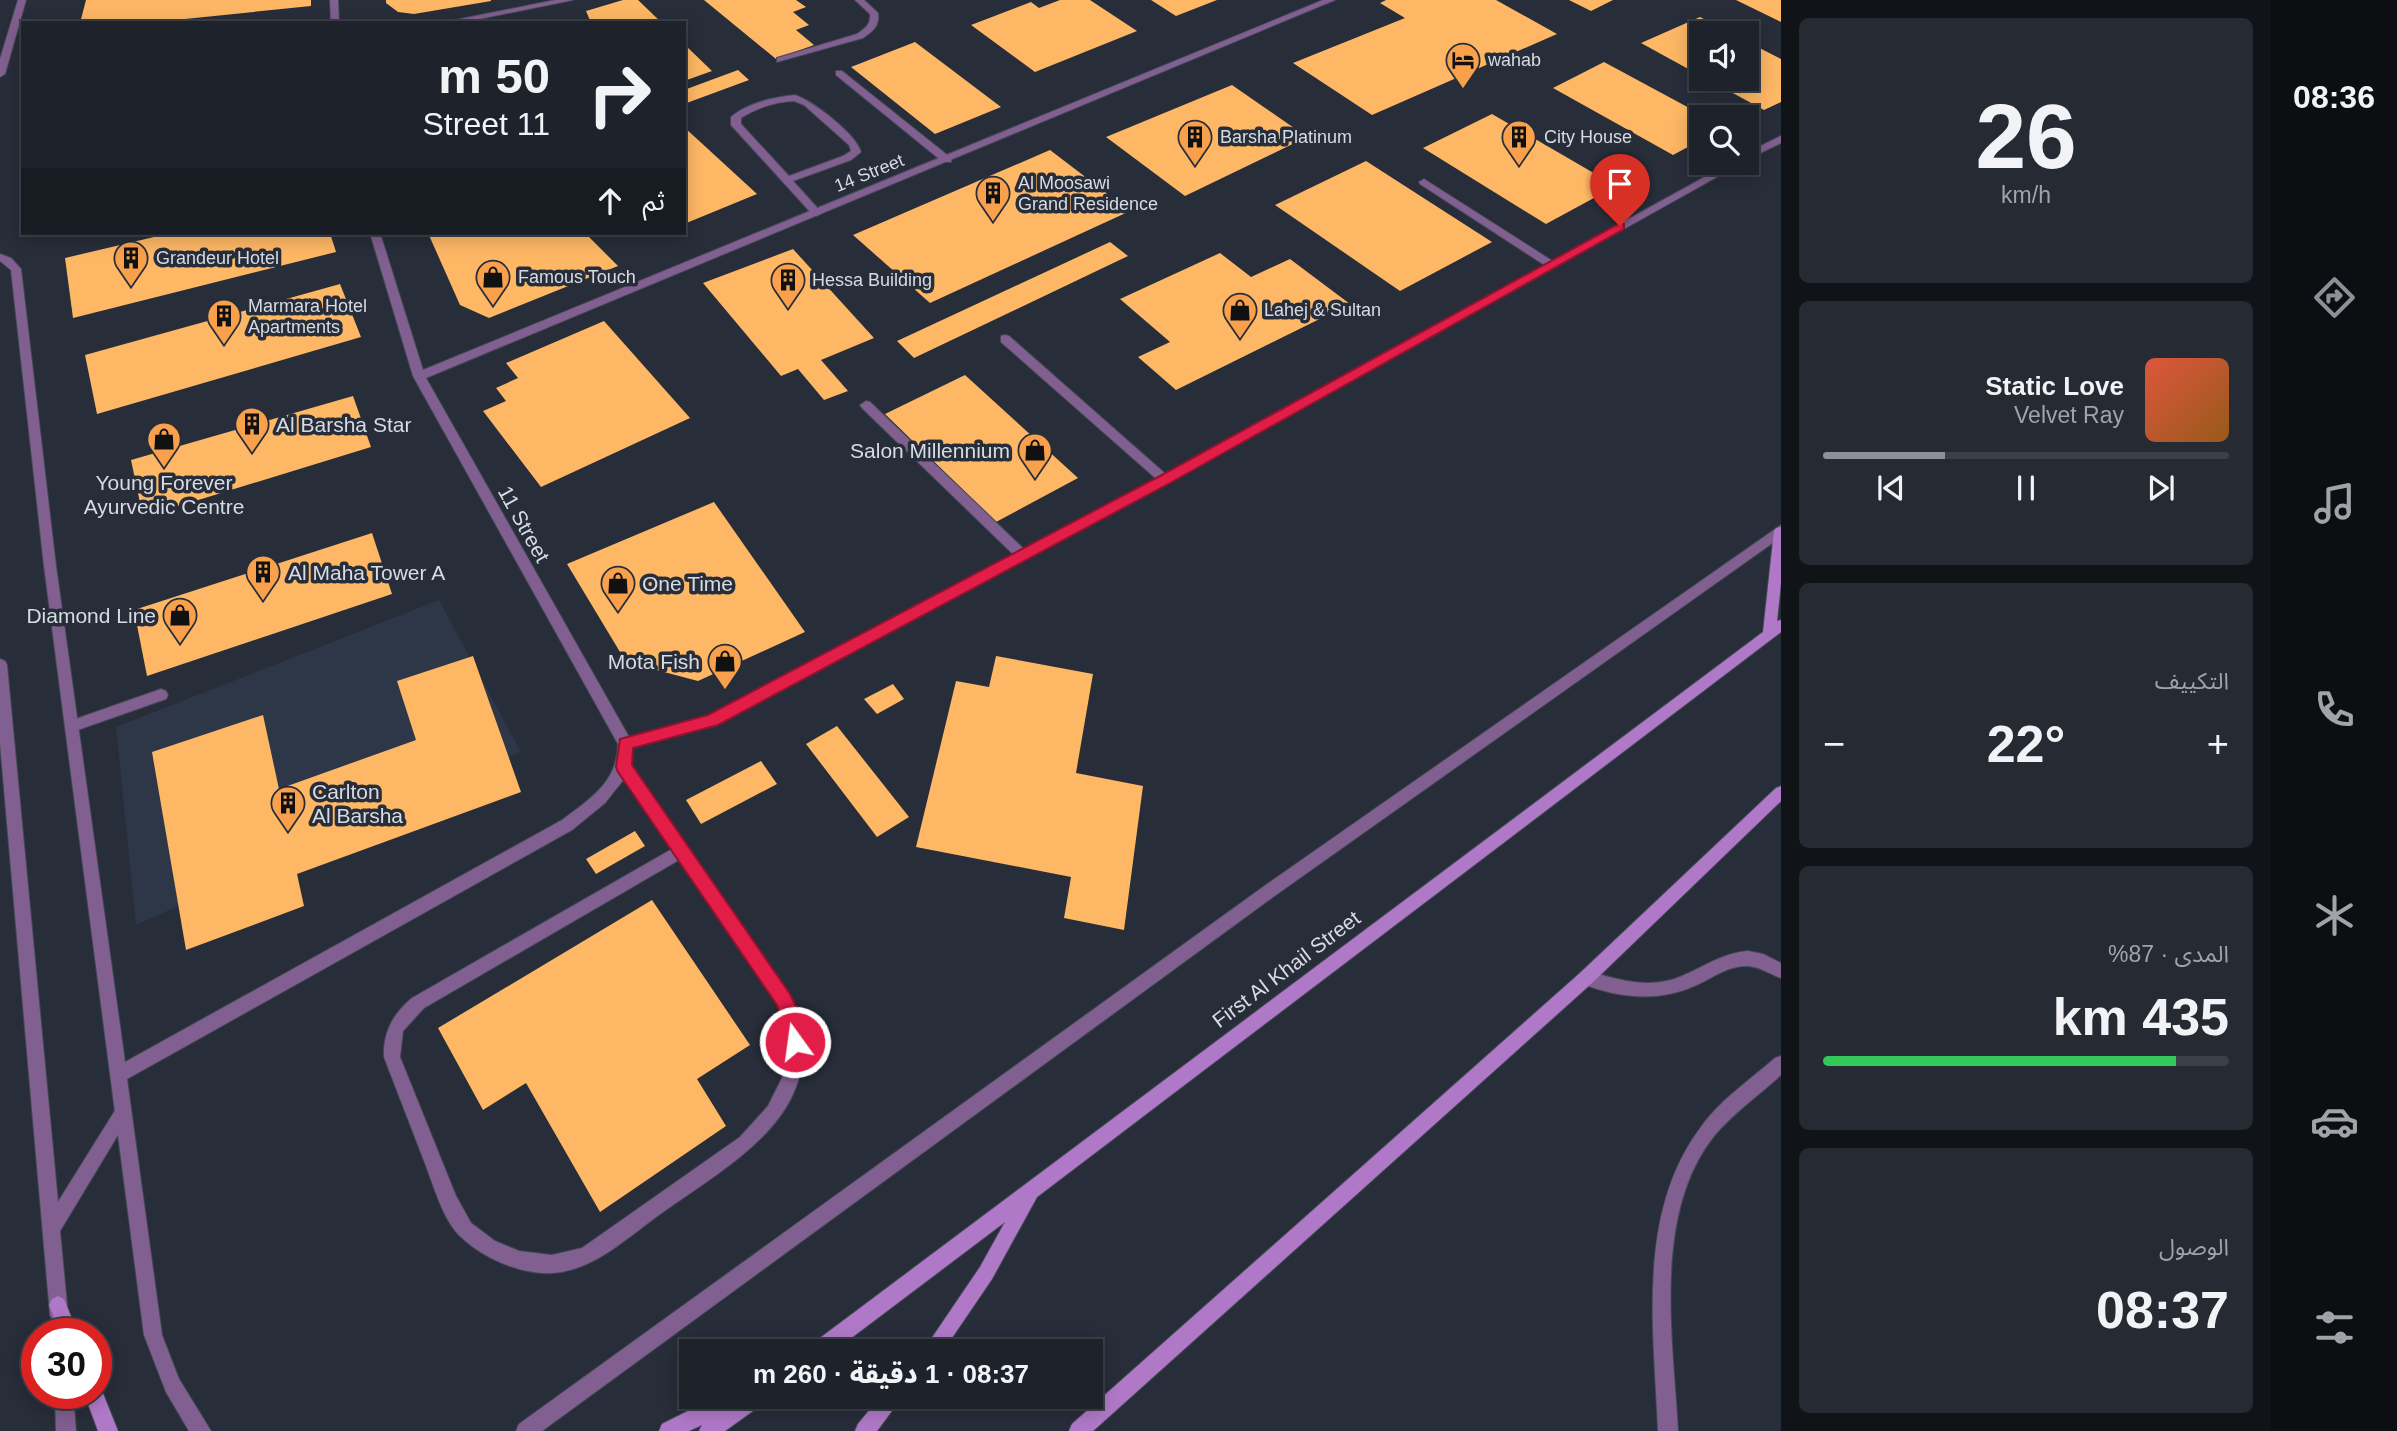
<!DOCTYPE html>
<html lang="ar">
<head>
<meta charset="utf-8">
<style>
  body { margin:0; font-family:Helvetica,"Noto Sans Arabic",sans-serif; background:#252a33; color:#f1f3f6; direction:rtl; height:100vh; display:flex; flex-direction:column; font-size:26px; white-space:nowrap }
  * { box-sizing:border-box; margin:0 }
  p { font-size:23px; color:#a0a4a9 }
  .icon { flex:none; width:38px; height:38px; fill:none; stroke:currentColor; stroke-width:2; stroke-linecap:round; stroke-linejoin:round }
  .map { position:relative; flex:1; overflow:hidden; direction:ltr }
  .panel { display:flex; flex-direction:column; gap:18px; padding:18px; background:#101318; width:490px }
  .panel>* { flex:none }
  .top-card { position:absolute; left:21px; top:21px; width:665px; height:214px; border-radius:0px; box-shadow:0 4px 18px #0003,0 0 0 2px #3b3f47; direction:rtl; background:#1d222b; color:#f1f3f6; overflow:hidden }
  .buttons { position:absolute; left:1689px; top:21px; display:grid; gap:14px }
  .buttons a { display:grid; place-items:center; width:70px; height:70px; border-radius:0px; background:#1d222b; box-shadow:0 4px 18px #0003,0 0 0 2px #3b3f47; font-size:35px }
  .speed { position:absolute; left:21px; top:1318px; display:flex; gap:14px; font-size:35px; font-weight:700; text-align:center }
  .speed>* { display:grid; place-content:center; width:91px; height:91px; border-radius:50%; background:#1d222b; box-shadow:0 4px 18px #0003,0 0 0 2px #3b3f47; line-height:1 }
  .speed .limit { border:10px solid #d22; background:#fff; color:#111 }
  .pin { position:absolute; display:grid; place-items:center; width:60px; height:60px; color:#fff; margin:-72px -30px; border-radius:50% 50% 50% 0; rotate:-45deg; box-shadow:0 0 7px #0007 }
  .pin .icon { rotate:45deg }
  .me { position:absolute; width:77px; margin:-38px; rotate:346deg; stroke-linejoin:round; filter:drop-shadow(0 0 5px #0008) }
  .turn { display:flex; align-items:center; gap:24px; height:147px; padding:0 21px; font-size:32px }
  .turn .icon { width:91px; height:91px; stroke-width:2.5 }
  .turn b { display:block; font-size:49px; line-height:60px }
  .then { display:flex; align-items:center; height:66px; padding:0 21px; background:#0003; gap:14px; font-size:26px }
  .big { font-size:52px; font-weight:800; line-height:1.1 }
  .panel .widget { flex:1; display:flex; flex-direction:column; justify-content:center; gap:10px; min-width:0; padding:0 24px; border-radius:10px; background:#252a33 }
  .panel .dial { align-items:center; gap:0 }
  .dial b { font-size:91px; line-height:1 }
  .song { display:flex; align-items:center; gap:21px }
  .cover { width:84px; height:84px; border-radius:10px; background:linear-gradient(135deg,hsl(10 70% 55%),hsl(30 70% 35%)) }
  .played { height:7px; border-radius:4px; background:linear-gradient(90deg,#8c9099 30%,#3b3f47 30%) }
  .keys { display:flex; justify-content:space-around; direction:ltr }
  .heat { display:flex; justify-content:space-between; align-items:center; font-size:38px; direction:ltr }
  .charge { height:10px; border-radius:5px; background:linear-gradient(90deg,#34c759 87%,#3b3f47 0) }
  .trip { position:absolute; left:679px; top:1339px; width:424px; height:70px; border-radius:0px; background:#1d222b; box-shadow:0 4px 18px #0003,0 0 0 2px #3b3f47; font-weight:800; line-height:70px; text-align:center; direction:rtl }
  main { display:flex; flex:1; min-height:0 }
  .menu { display:flex; flex-direction:column; width:126px; justify-content:space-around; align-items:center; background:#0c0e11; color:#a0a4a9 }
  .menu .icon { width:49px; height:49px }
  .menu .on { color:#8c9099 }
  .menu b { font-size:32px; color:#f1f3f6 }
  .map>svg:first-child { display:block }
  .built { fill:#2d3748 }
  .building { fill:#fdb765 }
  .lines { fill:none; stroke-linecap:round; stroke-linejoin:round }
  .service-casing { stroke:#434954; stroke-width:2 }
  .minor-casing { stroke:#434954; stroke-width:2 }
  .tertiary-casing { stroke:#434954; stroke-width:2 }
  .secondary-casing { stroke:#434954; stroke-width:2 }
  .service { fill:#815f90; fill-rule:evenodd }
  .minor { fill:#815f90; fill-rule:evenodd }
  .tertiary { fill:#815f90; fill-rule:evenodd }
  .secondary { fill:#b079c8; fill-rule:evenodd }
  .route { fill:#e11d48; stroke:#92132f; stroke-width:2 }
  .labels { text-anchor:middle; dominant-baseline:central; stroke-width:7; stroke-linejoin:round; paint-order:stroke }
  .far-poi-label { font-size:18px; fill:#d7dbe3; stroke:#272d39; text-anchor:start }
  .far-street-label { font-size:18px; fill:#d7dbe3; stroke:#272d39 }
  .poi-label { font-size:21px; fill:#d7dbe3; stroke:#272d39; text-anchor:start }
  .street-label { font-size:21px; fill:#d7dbe3; stroke:#272d39 }
</style>
</head>
<body>
<main>
<nav class="menu">
<b>08:36</b>
<svg class="icon on" aria-label="directions" viewBox="0 0 24 24"><path d="M12 3l9 9-9 9-9-9zM9 14v-3h6M13 9l2 2-2 2"/></svg>
<svg class="icon" aria-label="music" viewBox="0 0 24 24"><path d="M9 18V5l10-2v13"/><circle cx="6" cy="18" r="3"/><circle cx="16" cy="16" r="3"/></svg>
<svg class="icon" aria-label="phone" viewBox="0 0 24 24"><path d="M5 4h4l2 5-3 2q2 4 5 5l2-3 5 2v4C11 20 4 13 5 4z"/></svg>
<svg class="icon" aria-label="climate" viewBox="0 0 24 24"><path d="M12 3v18M4 7l16 10M4 17L20 7"/></svg>
<svg class="icon" aria-label="car" viewBox="0 0 24 24"><path d="M5 17H2v-5l4-1 3-4h7l3 4 3 1v5h-3M9 17h6M6 11h13"/><circle cx="7" cy="17" r="2"/><circle cx="17" cy="17" r="2"/></svg>
<svg class="icon" aria-label="filters" viewBox="0 0 24 24"><path d="M4 7h16M4 17h16"/><circle cx="9" cy="7" r="2"/><circle cx="15" cy="17" r="2"/></svg>
</nav>
<section class="panel">
<div class="widget dial"><b>26</b><p>km/h</p></div>
<div class="widget">
<div class="song"><i class="cover"></i><div><b>Static Love</b><p>Velvet Ray</p></div></div>
<div class="played"></div>
<div class="keys"><svg class="icon" aria-label="previous" viewBox="0 0 24 24"><path d="M18 5L8 12l10 7zM5 5v14"/></svg><svg class="icon" aria-label="pause" viewBox="0 0 24 24"><path d="M8 5v14M16 5v14"/></svg><svg class="icon" aria-label="next" viewBox="0 0 24 24"><path d="M6 5l10 7-10 7zM19 5v14"/></svg></div>
</div>
<div class="widget"><p>التكييف</p>
<div class="heat"><a>−</a><b class="big">22°</b><a>+</a></div>
</div>
<div class="widget"><p>المدى · 87%</p><b class="big">435 km</b><div class="charge"></div></div>
<div class="widget"><p>الوصول</p><b class="big">08:37</b></div>
</section>
<div class="map">
<svg width="1781" height="1431" viewBox="0 0 1781 1431">
  <rect width="100%" height="100%" fill="#272d39"/>
  <path class="built" d="M439 600 521 752 136 925 116 727Z"/>
  <g class="building">
    <path d="M86 0H311V6L146 23H80Z"/>
    <path d="M386 0H491V1L414 14 398 12 386 3Z"/>
    <path d="M623 0H638L662 23H591L586 11Z"/>
    <path d="M704 0H796L806 7 793 12 809 25 796 30 814 45 776 59Z"/>
    <path d="M1060 0H1090L1137 31 1035 72 971 25 1031 2 1039 8Z"/>
    <path d="M1151 0H1217L1176 16Z"/>
    <path d="M1386 0H1496L1557 34 1372 115 1293 63 1405 18 1380 3Z"/>
    <path d="M1569 0H1613L1591 11Z"/>
    <path d="M1736 0H1781V22Z"/>
    <path d="M1700 17 1731 33H1701V76L1641 43Z"/>
    <path d="M1746 41 1781 59V102L1764 110 1707 79H1746Z"/>
    <path d="M915 42 1001 107 935 134 851 67Z"/>
    <path d="M684 44 712 71 684 81Z"/>
    <path d="M1604 62 1706 117H1701V140L1673 155 1553 88Z"/>
    <path d="M738 70 749 80 684 104V90Z"/>
    <path d="M1232 85 1307 137 1185 196 1106 137Z"/>
    <path d="M1492 114 1616 186 1546 224 1423 148Z"/>
    <path d="M684 127 757 194 684 224Z"/>
    <path d="M1050 150 1130 211 930 303 853 235Z"/>
    <path d="M1366 161 1492 242 1400 291 1275 205Z"/>
    <path d="M171 233H330L336 252 73 318 65 258Z"/>
    <path d="M428 233H585L618 266 489 318 460 305Z"/>
    <path d="M1110 242 1128 256 914 358 897 341Z"/>
    <path d="M793 249 874 338 821 360 848 391 824 400 798 369 781 376 703 283Z"/>
    <path d="M1220 253 1251 277 1290 259 1350 304 1176 390 1138 357 1170 342 1120 299Z"/>
    <path d="M340 284 361 337 97 414 85 355Z"/>
    <path d="M604 321 690 418 541 487 483 411 506 401 496 388 518 378 506 363Z"/>
    <path d="M965 375 1078 478 996 522 885 414Z"/>
    <path d="M353 396 371 447 143 517 131 460Z"/>
    <path d="M714 502 805 632 698 681 626 662 567 564Z"/>
    <path d="M372 533 392 594 147 676 134 610Z"/>
    <path d="M473 656 521 792 297 874 304 906 186 950 152 752 263 715 279 789 416 740 397 681Z"/>
    <path d="M996 656 1093 674 1076 773 1143 786 1124 930 1064 918 1071 877 916 847 956 681 989 687Z"/>
    <path d="M893 684 904 699 877 714 864 699Z"/>
    <path d="M837 726 909 817 877 837 806 744Z"/>
    <path d="M761 761 777 784 701 824 686 800Z"/>
    <path d="M635 831 645 846 596 874 586 859Z"/>
    <path d="M652 900 750 1045 697 1079 726 1126 600 1212 526 1083 483 1110 438 1028Z"/>
  </g>
  <g class="lines">
    <g class="service-casing">
      <g id="service">
        <path d="M855 0H864L878 13C880 26 873 31 863 38L777 62V58L857 34C865 28 871 25 870 14Z"/>
        <path d="M836 71H842L951 158V162H943L836 75Z"/>
        <path d="M795 95C813 101 856 134 861 152L851 160 793 181 822 213 817 216 813 215 731 125V117C747 103 774 97 795 95ZM794 101 804 105 849 145 851 151 843 156 789 176 741 124V118C756 108 776 102 794 101Z"/>
        <path d="M1424 179 1554 262V266H1546L1420 184 1419 182Z"/>
        <path d="M1005 335 1009 336 1169 477 1171 480 1169 483H1161L1001 342V336Z"/>
        <path d="M866 401 870 402 1027 552 1028 555 1027 558H1017L862 408 860 405Z"/>
        <path d="M161 689 166 691 168 695 166 699 72 732 67 730 65 726 67 722Z"/>
        <path d="M1748 951 1763 954 1781 963V978C1769 974 1759 966 1746 966 1729 966 1715 976 1701 983 1661 1003 1621 999 1580 983L1578 978 1580 973 1586 970C1617 980 1651 990 1682 976 1705 966 1723 953 1748 951Z"/>
        <path d="M1781 1056V1075C1759 1095 1733 1113 1714 1136 1652 1214 1673 1339 1678 1431H1658C1654 1330 1636 1213 1701 1127 1720 1100 1750 1080 1775 1058Z"/>
      </g>
    </g>
    <g class="minor-casing">
      <g id="minor">
        <path d="M330 0H338L339 23H331Z"/>
        <path d="M555 0H573L460 23H440Z"/>
        <path d="M1323 0H1335L426 378 629 737 709 716 1161 477 1730 163H1742L1169 483 717 725 632 748 631 765 790 995C838 1107 739 1158 663 1212 629 1236 595 1270 553 1273 521 1275 483 1258 461 1237 443 1220 435 1189 426 1166 412 1130 398 1093 384 1057 383 1032 393 1014 412 998L672 849 624 779 605 803 572 830 127 1079 162 1335 179 1379 211 1431H189L166 1392 144 1335 44 566 11 270 0 261V254L11 258 21 269 56 566 125 1062 562 820C589 800 618 782 618 744L413 376 370 233H380L423 370ZM679 860 777 1004 783 1021 786 1041 782 1078 768 1106 740 1137 582 1248 552 1255 519 1251 495 1241 471 1223 456 1196 400 1057 403 1031 424 1008Z"/>
        <path d="M1781 136V143L1746 160V153Z"/>
        <path d="M1781 525V537L1273 897 542 1431H516L519 1424 1263 887Z"/>
      </g>
    </g>
    <g class="tertiary-casing">
      <g id="tertiary">
        <path d="M18 0H26L5 74 0 77V59Z"/>
        <path d="M0 659 5 661 7 665 58 1202 116 1109 122 1107 128 1109 130 1115 60 1231 68 1315 65 1321 59 1324 53 1321 50 1315 0 743Z"/>
        <path d="M55 1393H73L76 1431H56Z"/>
      </g>
    </g>
    <g class="secondary-casing">
      <g id="secondary">
        <path d="M1781 527V583L1777 621 1781 620V632L1037 1197 992 1279 943 1351H923L980 1267 1005 1222 834 1351H810L812 1344 1763 632 1774 531 1776 528Z"/>
        <path d="M1781 786V801L1592 983 1093 1431H1069L1072 1424 1580 973 1776 788Z"/>
        <path d="M58 1296 64 1299 78 1334H60L49 1305 52 1299Z"/>
        <path d="M96 1385 100 1386 118 1431H98L84 1393H96Z"/>
        <path d="M718 1396H766L764 1403 725 1431H699L702 1425 689 1431H659L662 1424Z"/>
        <path d="M881 1396H903L877 1431H855L858 1424Z"/>
      </g>
    </g>
    <use href="#service" class="service"/>
    <use href="#minor" class="minor"/>
    <use href="#tertiary" class="tertiary"/>
    <use href="#secondary" class="secondary"/>
  </g>
  <path class="route" d="M1620 223 1624 224V229L1170 483 718 725 633 748 632 765 790 994C797 1009 809 1031 802 1048L795 1051 789 1048 777 1005 618 772 616 767 620 739 708 715 1160 476Z"/>
  <defs>
    <g id="hotel-pin" transform="scale(1.75)"><path d="M0 17L-7.5 6A9.5 9.5 0 1 1 7.5 6Z" fill="#f8a04b" stroke="#272d39"/><path d="M-6-4.5h1.5V1H6V5H4.5V3h-9V5H-6ZM-4 0a1.8 1.8 0 1 1 3.6 0ZM.5 0V-2.5h3Q6-2.5 6 0Z" fill="#111"/></g>
    <g id="building-pin" transform="scale(1.75)"><path d="M0 17L-7.5 6A9.5 9.5 0 1 1 7.5 6Z" fill="#f8a04b" stroke="#272d39"/><path d="M-4-6H4V6H1V3H-1V6H-4ZM-2.5-4.3h1.7v1.8h-1.7ZM.8-4.3h1.7v1.8H.8ZM-2.5-1h1.7V.8h-1.7ZM.8-1h1.7V.8H.8Z" fill="#111"/></g>
    <g id="shop-pin" transform="scale(1.75)"><path d="M0 17L-7.5 6A9.5 9.5 0 1 1 7.5 6Z" fill="#f8a04b" stroke="#272d39"/><path d="M-5-2.5h2.3a2.7 3.5 0 0 1 5.4 0H5L5.5 6h-11ZM-1.5-2.5h3a1.5 2.3 0 0 0-3 0Z" fill="#111"/></g>
  </defs>
  <g fill-rule="evenodd">
    <use href="#hotel-pin" x="1463" y="60"/>
    <use href="#building-pin" x="1195" y="137"/>
    <use href="#building-pin" x="1519" y="137"/>
    <use href="#building-pin" x="993" y="193"/>
    <use href="#building-pin" x="131" y="258"/>
    <use href="#shop-pin" x="493" y="277"/>
    <use href="#building-pin" x="788" y="280"/>
    <use href="#shop-pin" x="1240" y="310"/>
    <use href="#building-pin" x="224" y="316"/>
    <use href="#building-pin" x="252" y="424"/>
    <use href="#shop-pin" x="164" y="439"/>
    <use href="#shop-pin" x="1035" y="450"/>
    <use href="#building-pin" x="263" y="572"/>
    <use href="#shop-pin" x="618" y="583"/>
    <use href="#shop-pin" x="180" y="615"/>
    <use href="#shop-pin" x="725" y="661"/>
    <use href="#building-pin" x="288" y="803"/>
  </g>
  <g class="labels">
    <g class="far-poi-label">
      <text x="1488" y="60">wahab</text>
      <text x="1220" y="137">Barsha Platinum</text>
      <text x="1544" y="137">City House</text>
      <text x="1018" y="183">Al Moosawi<tspan x="1018" dy="21">Grand Residence</tspan></text>
      <text x="156" y="258">Grandeur Hotel</text>
      <text x="518" y="277">Famous Touch</text>
      <text x="812" y="280">Hessa Building</text>
      <text x="248" y="306">Marmara Hotel<tspan x="248" dy="21">Apartments</tspan></text>
      <text x="1264" y="310">Lahej &amp; Sultan</text>
    </g>
    <g class="far-street-label">
      <text transform="translate(869 173) rotate(-22)">14 Street</text>
    </g>
    <g class="poi-label">
      <text x="276" y="424">Al Barsha Star</text>
      <text x="1010" y="450" text-anchor="end">Salon Millennium</text>
      <text x="164" y="482" text-anchor="middle">Young Forever<tspan x="164" dy="24">Ayurvedic Centre</tspan></text>
      <text x="288" y="572">Al Maha Tower A</text>
      <text x="642" y="583">One Time</text>
      <text x="156" y="615" text-anchor="end">Diamond Line</text>
      <text x="700" y="661" text-anchor="end">Mota Fish</text>
      <text x="312" y="791">Carlton<tspan x="312" dy="24">Al Barsha</tspan></text>
    </g>
    <g class="street-label">
      <text transform="translate(524 524) rotate(61)">11 Street</text>
      <text transform="translate(1286 969) rotate(-37)">First Al Khail Street</text>
    </g>
  </g>
</svg>
<div class="buttons">
<a><svg class="icon" aria-label="sound" viewBox="0 0 24 24"><path d="M4 9h4l5-4v14l-5-4H4zM17 9q2 3 0 6"/></svg></a>
<a><svg class="icon" aria-label="search" viewBox="0 0 24 24"><circle cx="10" cy="10" r="6"/><path d="M15 15l6 6"/></svg></a>
</div>
<div class="speed"><div class="limit">30</div></div>
<div class="pin" style="left:1620px;top:226px;background:#d93025"><svg class="icon" aria-label="arrive" viewBox="0 0 24 24"><path d="M6 21V4h12l-3 4 3 4H6"/></svg></div>
<svg class="me" style="left:795px;top:1042px" viewBox="-20 -20 40 40"><circle r="17" fill="#e11d48" stroke="#fff" stroke-width="3"/><path d="M0-11L8 9 0 5-8 9z" fill="#fff"/></svg>
<div class="trip">08:37 · 1 دقيقة · 260 m</div>
<div class="top-card">
<div class="turn"><svg class="icon" aria-label="right" viewBox="0 0 24 24"><path d="M7 20v-9h11M14 6l5 5-5 5"/></svg><div><b>50 m</b>11 Street</div></div>
<div class="then">ثم<svg class="icon" aria-label="ahead" viewBox="0 0 24 24"><path d="M12 20V5M6 11l6-6 6 6"/></svg></div>
</div>
</div>
</main>
</body>
</html>
